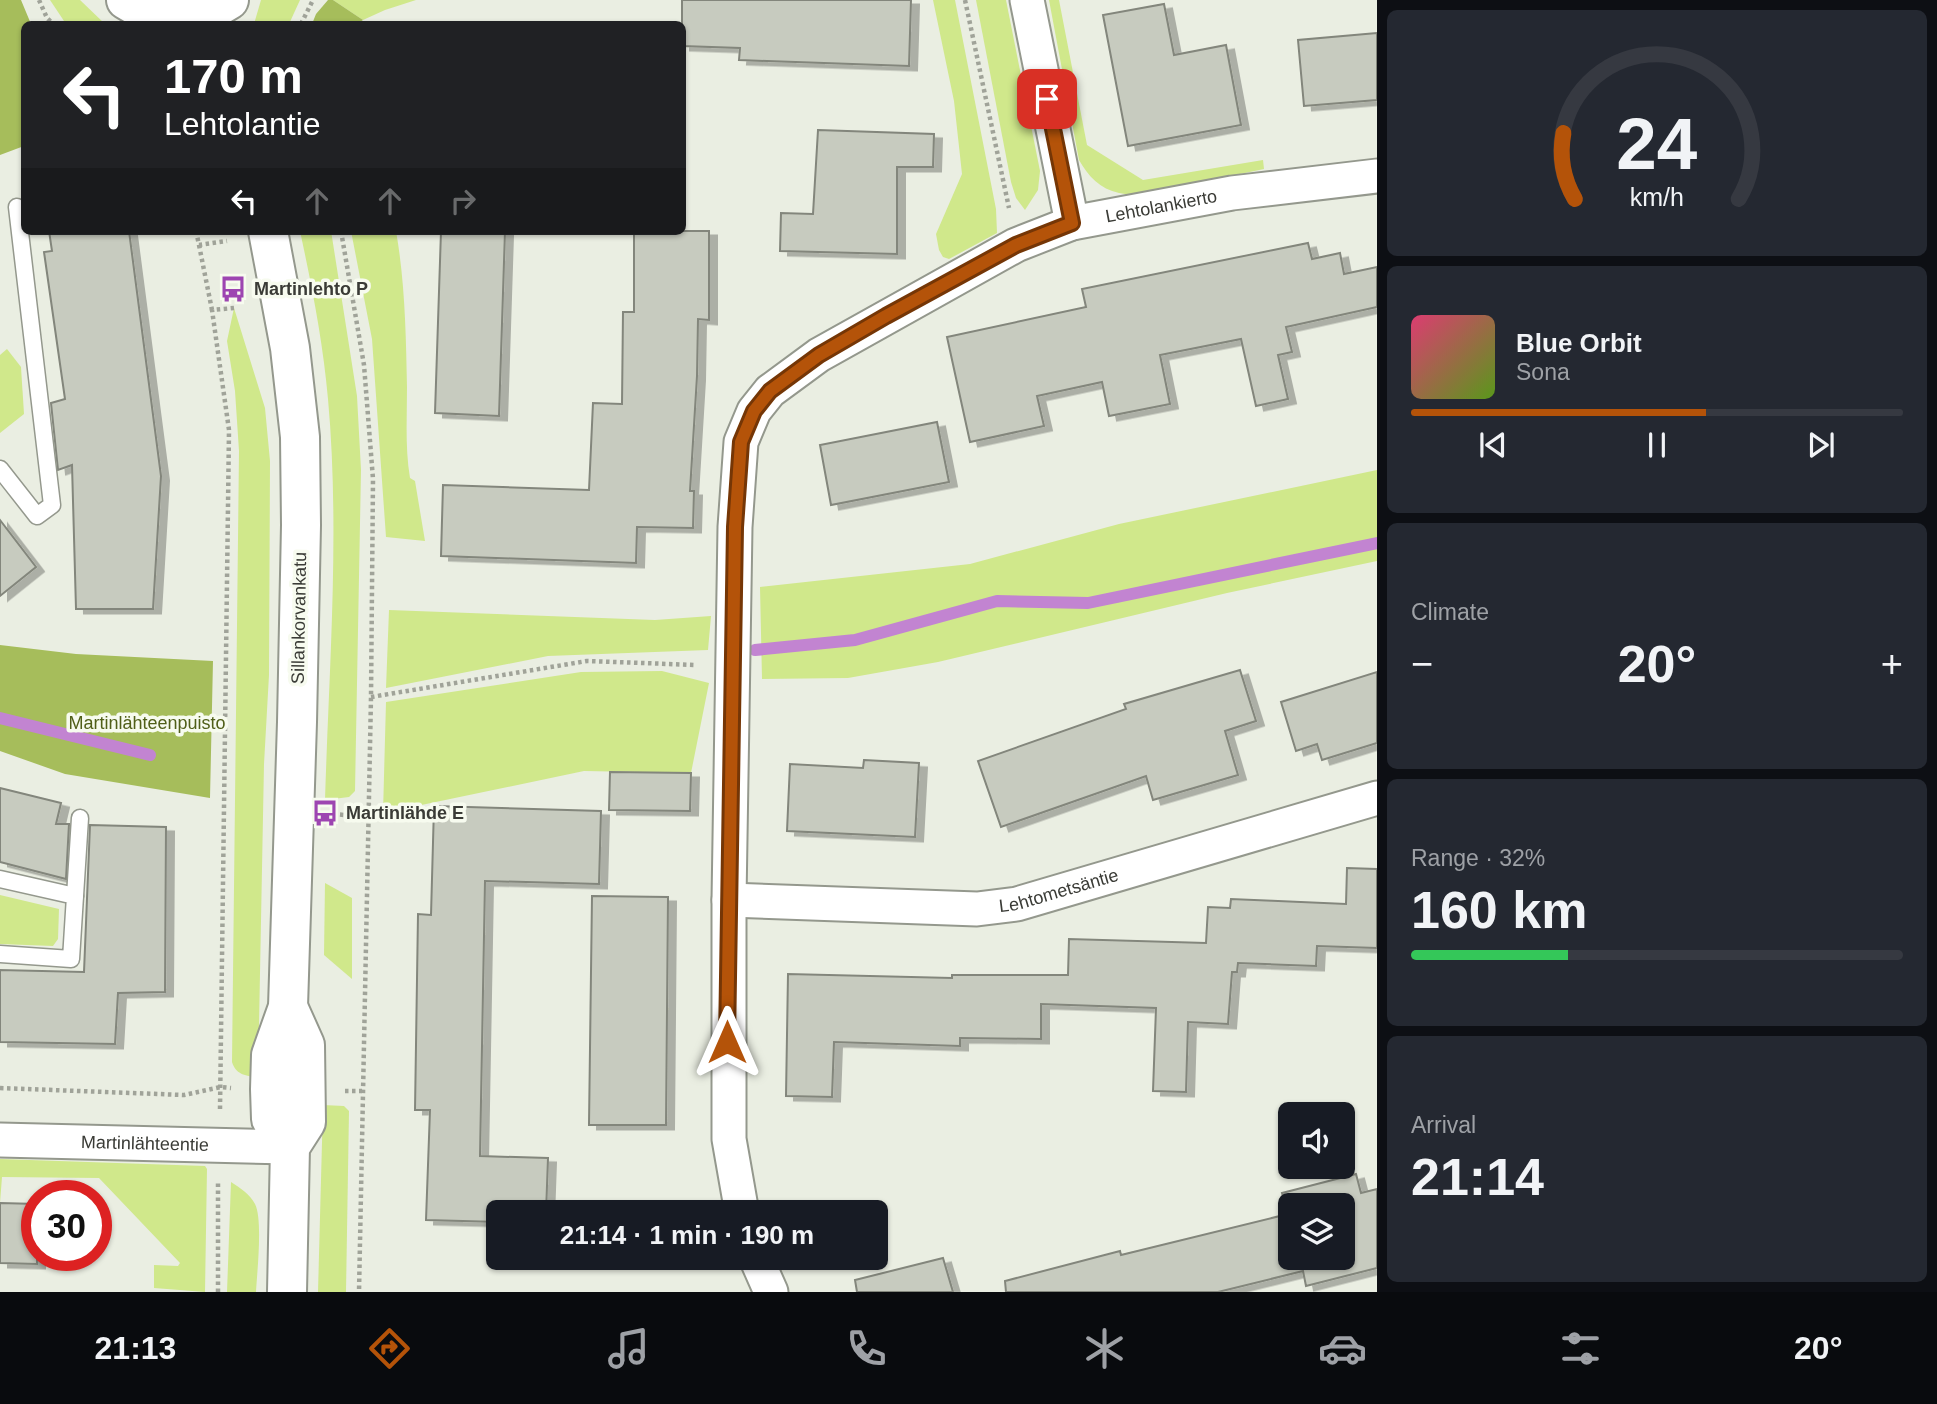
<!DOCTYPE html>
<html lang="en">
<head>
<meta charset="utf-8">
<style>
  body { margin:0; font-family:Helvetica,sans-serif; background:#242831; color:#f1f3f6; height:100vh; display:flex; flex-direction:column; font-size:26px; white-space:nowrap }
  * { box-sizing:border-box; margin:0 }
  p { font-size:23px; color:#9ea1a6 }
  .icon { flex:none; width:38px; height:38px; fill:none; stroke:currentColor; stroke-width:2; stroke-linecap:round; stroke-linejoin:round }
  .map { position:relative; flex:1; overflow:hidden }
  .drawer { display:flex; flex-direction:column; gap:10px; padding:10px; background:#0d0f14; width:560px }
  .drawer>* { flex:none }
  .banner { position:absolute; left:21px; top:21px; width:665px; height:214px; border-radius:10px; box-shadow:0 2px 5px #0004; background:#202124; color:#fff; overflow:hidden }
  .tools { position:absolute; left:1278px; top:1102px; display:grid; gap:14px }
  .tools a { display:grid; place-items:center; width:77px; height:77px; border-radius:10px; background:#171b24; box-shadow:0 2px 5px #0004; font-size:35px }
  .speed { position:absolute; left:21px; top:1180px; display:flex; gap:14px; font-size:35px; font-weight:700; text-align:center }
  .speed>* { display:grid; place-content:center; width:91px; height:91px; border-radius:50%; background:#171b24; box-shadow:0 2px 5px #0004; line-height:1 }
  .speed .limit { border:10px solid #d22; background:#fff; color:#111 }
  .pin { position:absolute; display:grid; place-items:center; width:60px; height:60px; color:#fff; margin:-30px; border-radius:14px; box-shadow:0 4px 10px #0006 }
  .me { position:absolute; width:77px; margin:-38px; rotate:0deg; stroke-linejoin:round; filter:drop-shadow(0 0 5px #0008) }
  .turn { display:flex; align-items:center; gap:24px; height:147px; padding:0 28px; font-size:32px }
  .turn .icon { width:91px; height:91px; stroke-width:2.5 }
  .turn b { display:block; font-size:49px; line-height:60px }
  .lanes { display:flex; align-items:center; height:66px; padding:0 28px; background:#0003; justify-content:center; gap:35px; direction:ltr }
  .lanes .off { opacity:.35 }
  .big { font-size:52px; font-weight:800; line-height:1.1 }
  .drawer .card { flex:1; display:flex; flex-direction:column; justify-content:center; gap:10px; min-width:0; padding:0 24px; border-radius:10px; background:#242831 }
  .drawer .dial { align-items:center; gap:0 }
  .dial svg { height:182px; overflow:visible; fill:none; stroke:#363941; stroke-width:7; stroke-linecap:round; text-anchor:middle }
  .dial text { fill:#f1f3f6; stroke:none }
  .song { display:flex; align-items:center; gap:21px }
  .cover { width:84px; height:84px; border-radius:10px; background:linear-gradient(135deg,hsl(340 70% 55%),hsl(90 70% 35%)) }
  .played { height:7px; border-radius:4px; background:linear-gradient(90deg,#b45309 60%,#363941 60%) }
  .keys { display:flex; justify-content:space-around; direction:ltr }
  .heat { display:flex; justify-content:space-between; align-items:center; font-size:38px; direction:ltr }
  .charge { height:10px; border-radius:5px; background:linear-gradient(90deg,#34c759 32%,#363941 0) }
  .trip { position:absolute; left:486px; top:1200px; width:402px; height:70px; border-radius:10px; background:#171b24; box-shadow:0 2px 5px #0004; font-weight:800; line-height:70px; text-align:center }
  .menu { display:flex; height:112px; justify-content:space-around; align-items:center; background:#090b0e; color:#9ea1a6 }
  .menu .icon { width:49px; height:49px }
  .menu .current { color:#b45309 }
  .menu b { font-size:32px; color:#f1f3f6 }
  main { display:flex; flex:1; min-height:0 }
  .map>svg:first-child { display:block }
  .green { fill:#d0e88b }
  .forest { fill:#a6bd5b }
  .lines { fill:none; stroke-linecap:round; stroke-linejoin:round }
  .stream { stroke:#c284d1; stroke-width:12 }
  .building { fill:#c7cbbf; stroke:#83867c; stroke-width:2; fill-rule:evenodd; filter:url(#shadow) }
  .lane-casing { stroke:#94988d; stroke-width:19 }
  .street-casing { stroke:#94988d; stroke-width:37 }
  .secondary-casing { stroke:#94988d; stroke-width:42 }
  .path { stroke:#a0a399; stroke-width:4.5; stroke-dasharray:3.5 3.5; stroke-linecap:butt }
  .lane { stroke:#fff; stroke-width:16 }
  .street { stroke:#fff; stroke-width:33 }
  .secondary { stroke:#fff; stroke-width:38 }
  .route-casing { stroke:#753606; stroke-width:18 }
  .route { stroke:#b45309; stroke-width:12 }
  .labels { text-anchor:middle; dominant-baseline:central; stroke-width:7; stroke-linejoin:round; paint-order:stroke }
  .street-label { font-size:18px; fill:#3a3b36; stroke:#f7fbef }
  .poi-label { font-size:18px; font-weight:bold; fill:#3a3b36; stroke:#f7fbef; text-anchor:start }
  .park-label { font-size:18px; fill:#505f19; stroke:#f7fbef }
</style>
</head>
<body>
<main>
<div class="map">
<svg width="1377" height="1292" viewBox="0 0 1377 1292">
  <defs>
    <filter id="shadow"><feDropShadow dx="8" dy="4.5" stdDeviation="0" flood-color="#0004"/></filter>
  </defs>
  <rect width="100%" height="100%" fill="#eaeee2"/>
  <g class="green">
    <path d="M50 0H80L105 24H66Z"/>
    <path d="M261 0H300L289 24H254Z"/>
    <path d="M333 0H416L385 10 363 20Z"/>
    <path d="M933 0H955L996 209 997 233 949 259 943 257 939 250 936 234 962 174 954 101Z"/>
    <path d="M976 0H1006L1040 171 1038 190 1025 210 1016 198 1011 182Z"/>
    <path d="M1049 0H1059L1087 145 1143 180 1263 160 1264 169C1235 175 1207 181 1178 187 1160 190 1138 197 1119 193 1100 189 1088 176 1079 160Z"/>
    <path d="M300 231H331L332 237 357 396 361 470 355 791 349 797 325 800C329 668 340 531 328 399 323 342 312 287 300 231Z"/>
    <path d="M351 231H396C405 282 406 335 407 387 407 418 405 448 410 478L415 481 425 541 386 537 372 339Z"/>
    <path d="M234 308 265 408 270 461 269 675 264 764 258 1078C245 1075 236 1075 232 1062L239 451 235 391 227 341Z"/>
    <path d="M7 349 21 367 24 414 0 433V355Z"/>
    <path d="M1377 470V561L1227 593 938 662 848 678 762 679 760 587 970 564 1119 524Z"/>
    <path d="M389 610 655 620 711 616 708 650 548 656 386 688Z"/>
    <path d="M662 671 709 683 691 773 584 771 383 813 386 702 581 672Z"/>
    <path d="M325 883 352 898V979L324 955Z"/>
    <path d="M0 895 59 909 58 939 53 946 0 944Z"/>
    <path d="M323 1105 344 1106 349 1111 346 1292H318Z"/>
    <path d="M0 1159 205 1166 207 1169 205 1292 154 1288V1265L178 1266 180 1263 99 1178 2 1177 0 1203Z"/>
    <path d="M231 1182C240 1188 250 1194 255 1204 263 1220 257 1272 256 1292H227Z"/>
  </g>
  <g class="forest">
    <path d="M0 0H21L31 24H24V146L0 155Z"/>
    <path d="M328 0H333L363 20 357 24H312L316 14Z"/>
    <path d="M0 645 76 654 213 661 210 798 65 774 0 751Z"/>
  </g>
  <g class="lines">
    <g class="stream">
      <path d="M755 650 855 640 997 601 1088 603 1377 543"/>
      <path d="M0 718 150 755"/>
    </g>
  </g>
  <g class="building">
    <path d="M682 0H911L909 66 739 60 740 48 682 46Z"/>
    <path d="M1164 4 1174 55 1226 45 1241 125 1128 146 1103 15Z"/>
    <path d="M1377 33V100L1304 106 1298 40Z"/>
    <path d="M818 130 934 134 933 167H897V254L780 251 781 213 813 214Z"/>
    <path d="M49 231H129L161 476 153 609H76L72 465 58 470 51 403 65 399 44 252 52 251Z"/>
    <path d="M441 231H505L499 416 435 413Z"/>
    <path d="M634 231H709V320L698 319 697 376 690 491H694L693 528 637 527 636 563 441 556 443 485 589 490 593 403 622 404 623 312H634Z"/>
    <path d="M1308 243 1312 259 1340 253 1344 274 1377 267V307L1286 327 1292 352 1278 355 1288 399 1256 406 1241 339 1160 355 1170 404 1109 416 1102 382 1037 396 1044 426 970 442 947 337 1086 307 1082 289Z"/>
    <path d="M937 422 949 482 831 505 820 445Z"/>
    <path d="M0 520 36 567 0 596Z"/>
    <path d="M1240 670 1256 721 1225 731 1238 775 1153 800 1146 776 1001 827 978 761 1126 709 1124 704Z"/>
    <path d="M1377 672V743L1322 760 1317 744 1296 751 1281 702Z"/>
    <path d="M864 760 919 763 915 837 787 831 790 764 863 768Z"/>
    <path d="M610 772 691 773 690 811 609 810Z"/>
    <path d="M0 788 61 803 56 824H69L66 879 0 862Z"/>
    <path d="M434 806 601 811 599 884 485 881 480 1156 548 1158 546 1213H499V1222L426 1220 430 1110H415L418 914 431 915Z"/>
    <path d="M90 825 166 827 165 992 118 993 115 1044 0 1042V970L84 972Z"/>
    <path d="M1347 868 1377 869V948L1317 946 1316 966 1238 963 1237 972H1232L1228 1024 1188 1022 1186 1092 1153 1091 1156 1008 1041 1004V1039L960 1038V1046L834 1042 832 1097 786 1096 788 974 952 978V975H1068L1069 939 1206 943 1208 907 1230 908 1231 899 1346 904Z"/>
    <path d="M592 896 668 897 666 1125H589Z"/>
    <path d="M1356 1174 1361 1193 1377 1189V1268L1306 1286 1303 1271 1218 1292H1006L1005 1281 1120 1251 1121 1255 1288 1214 1282 1193ZM1290 1206H1342V1258H1290Z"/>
    <path d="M0 1203 37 1204V1264L0 1263Z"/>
    <path d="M943 1258 953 1292H857L855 1280Z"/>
  </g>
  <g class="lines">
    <g class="lane-casing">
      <g id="lane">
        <path d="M0 469 37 516 52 505 17 207"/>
        <path d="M0 879 75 896 71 959 0 954"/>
        <path d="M75 896 80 818"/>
      </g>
    </g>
    <g class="street-casing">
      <g id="street">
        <path d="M1027 0 1072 223"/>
        <path id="s1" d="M729 900 977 909 1017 904 1377 798"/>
        <path id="s2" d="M0 1140 290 1147"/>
        <path id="s3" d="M742 1213 729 1139V900L735 527 741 442 754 411 770 391 819 355 1016 245 1072 223 1232 193 1377 176"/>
        <path d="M756 1258 771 1292"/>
      </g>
    </g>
    <g class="secondary-casing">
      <g id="secondary">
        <path d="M126 0C161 22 193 23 229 0"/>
        <path d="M268 231 290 348 300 437 301 525 297 722 288 1007 271 1055 270 1089 271 1119 290 1147"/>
        <path d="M287 1292 290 1147 306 1122 305 1045 288 1007"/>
      </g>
    </g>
    <g class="path">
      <path d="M39 0 47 18 53 24"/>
      <path d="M965 0 1009 208"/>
      <path d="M301 24 313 0"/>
      <path d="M196 231 199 245 227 241"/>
      <path d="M341 231 364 365 373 479 371 697 359 1292"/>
      <path d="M199 245 212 310"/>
      <path d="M371 697 587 661 696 665"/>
      <path d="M333 814 368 817"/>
      <path d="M0 1088 184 1095 221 1087 231 1088"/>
      <path d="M345 1091H362"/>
      <path d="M220 1109 229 430 212 310 234 308"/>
      <path d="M218 1292V1181"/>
    </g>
    <use href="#lane" class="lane"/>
    <use href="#street" class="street"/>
    <use href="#secondary" class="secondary"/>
  </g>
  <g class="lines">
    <g class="route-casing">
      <path id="route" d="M727 1042 735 527 741 442 754 411 770 391 819 355 886 316 1016 245 1072 223 1047 99"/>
    </g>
    <use href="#route" class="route"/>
  </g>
  <defs>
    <g id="bus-bare" transform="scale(2.1)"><path d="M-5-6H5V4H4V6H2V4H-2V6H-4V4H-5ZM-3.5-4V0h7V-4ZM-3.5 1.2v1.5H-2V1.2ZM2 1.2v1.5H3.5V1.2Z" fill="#9d45b1" stroke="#f7fbef" stroke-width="2.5" paint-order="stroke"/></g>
  </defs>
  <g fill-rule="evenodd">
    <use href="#bus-bare" x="233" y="289"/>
    <use href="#bus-bare" x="325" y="813"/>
  </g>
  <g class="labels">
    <g class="street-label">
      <text stroke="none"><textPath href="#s3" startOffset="1269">Lehtolankierto</textPath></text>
      <text transform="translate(299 618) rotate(-89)">Sillankorvankatu</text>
      <text stroke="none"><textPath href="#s1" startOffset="332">Lehtometsäntie</textPath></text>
      <text stroke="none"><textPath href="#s2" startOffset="145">Martinlähteentie</textPath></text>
    </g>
    <g class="poi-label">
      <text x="254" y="289">Martinlehto P</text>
      <text x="346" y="813">Martinlähde E</text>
    </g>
    <g class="park-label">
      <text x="147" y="723">Martinlähteenpuisto</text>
    </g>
  </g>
</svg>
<div class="tools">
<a><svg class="icon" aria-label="sound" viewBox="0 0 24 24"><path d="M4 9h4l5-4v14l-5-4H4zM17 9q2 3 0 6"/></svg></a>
<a><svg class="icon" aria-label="layers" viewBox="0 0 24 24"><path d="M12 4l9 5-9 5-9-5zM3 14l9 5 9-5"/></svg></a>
</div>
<div class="speed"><div class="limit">30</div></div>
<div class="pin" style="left:1047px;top:99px;background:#d93025"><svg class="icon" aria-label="arrive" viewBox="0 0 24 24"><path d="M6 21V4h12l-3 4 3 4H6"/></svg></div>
<svg class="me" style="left:727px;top:1042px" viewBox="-20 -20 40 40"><path d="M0-17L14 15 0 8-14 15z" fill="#b45309" stroke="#fff" stroke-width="4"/></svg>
<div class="trip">21:14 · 1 min · 190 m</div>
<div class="banner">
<div class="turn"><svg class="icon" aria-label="left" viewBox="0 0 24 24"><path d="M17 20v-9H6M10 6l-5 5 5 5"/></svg><div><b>170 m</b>Lehtolantie</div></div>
<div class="lanes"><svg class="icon" aria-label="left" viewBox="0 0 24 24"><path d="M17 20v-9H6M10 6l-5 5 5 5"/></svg><svg class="icon off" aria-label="ahead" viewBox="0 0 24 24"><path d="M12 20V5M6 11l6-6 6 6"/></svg><svg class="icon off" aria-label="ahead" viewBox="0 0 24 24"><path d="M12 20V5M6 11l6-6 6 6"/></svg><svg class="icon off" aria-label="right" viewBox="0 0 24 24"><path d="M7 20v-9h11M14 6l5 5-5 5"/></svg></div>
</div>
</div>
<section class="drawer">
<div class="card dial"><svg viewBox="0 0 100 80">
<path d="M14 69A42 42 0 1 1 86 69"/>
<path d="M14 69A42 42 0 0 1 9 40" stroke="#b45309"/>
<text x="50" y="56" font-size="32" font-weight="700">24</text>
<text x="50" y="72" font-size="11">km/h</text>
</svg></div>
<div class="card">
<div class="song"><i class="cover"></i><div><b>Blue Orbit</b><p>Sona</p></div></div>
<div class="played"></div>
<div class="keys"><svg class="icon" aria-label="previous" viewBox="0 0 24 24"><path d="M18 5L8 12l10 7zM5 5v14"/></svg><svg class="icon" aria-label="pause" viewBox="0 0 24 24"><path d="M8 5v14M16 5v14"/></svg><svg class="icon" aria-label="next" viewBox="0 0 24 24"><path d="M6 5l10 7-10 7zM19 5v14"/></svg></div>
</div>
<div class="card"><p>Climate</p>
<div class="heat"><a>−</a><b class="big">20°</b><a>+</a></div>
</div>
<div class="card"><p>Range · 32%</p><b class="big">160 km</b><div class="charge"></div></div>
<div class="card"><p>Arrival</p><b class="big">21:14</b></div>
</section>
</main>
<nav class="menu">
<b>21:13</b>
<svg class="icon current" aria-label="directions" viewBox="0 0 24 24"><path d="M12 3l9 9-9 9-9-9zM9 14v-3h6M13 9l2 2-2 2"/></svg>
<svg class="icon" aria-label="music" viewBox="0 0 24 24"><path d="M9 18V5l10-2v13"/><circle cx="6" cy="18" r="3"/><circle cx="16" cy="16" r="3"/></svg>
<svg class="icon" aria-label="phone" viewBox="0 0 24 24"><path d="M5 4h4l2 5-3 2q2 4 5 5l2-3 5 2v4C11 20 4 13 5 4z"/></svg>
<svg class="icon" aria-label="climate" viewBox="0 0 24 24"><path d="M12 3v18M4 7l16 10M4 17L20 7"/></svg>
<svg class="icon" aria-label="car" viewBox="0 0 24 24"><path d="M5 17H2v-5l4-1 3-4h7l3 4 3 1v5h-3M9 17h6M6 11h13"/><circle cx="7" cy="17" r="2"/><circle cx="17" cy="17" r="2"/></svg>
<svg class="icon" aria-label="filters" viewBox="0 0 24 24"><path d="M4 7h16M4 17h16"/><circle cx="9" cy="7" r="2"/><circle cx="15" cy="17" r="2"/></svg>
<b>20°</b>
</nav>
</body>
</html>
